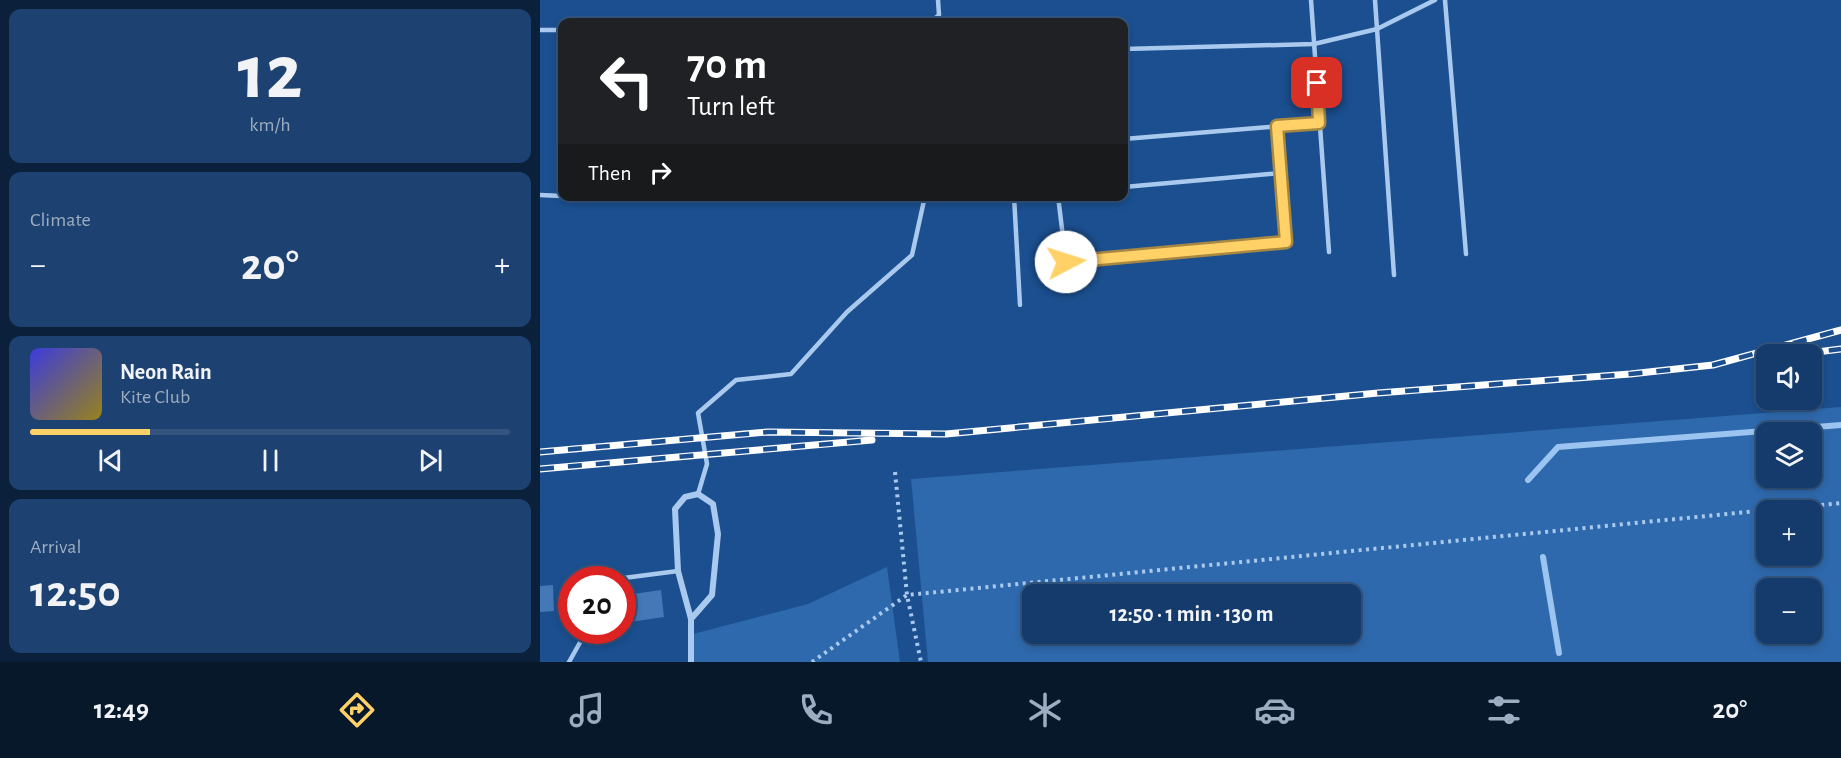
<!DOCTYPE html>
<html lang="en">
<head>
<meta charset="utf-8">
<style>
  body { margin:0; font-family:"Alegreya Sans",sans-serif; background:#1d4271; color:#f1f3f6; height:100vh; display:flex; flex-direction:column; font-size:22px; white-space:nowrap }
  * { box-sizing:border-box; margin:0 }
  p { font-size:20px; color:#9dadc1 }
  .icon { flex:none; width:33px; height:33px; fill:none; stroke:currentColor; stroke-width:2; stroke-linecap:round; stroke-linejoin:round }
  .map { position:relative; flex:1; overflow:hidden }
  .details { display:flex; flex-direction:column; gap:9px; padding:9px; background:#0b203b; width:540px }
  .details>* { flex:none }
  .guide { position:absolute; left:18px; top:18px; width:570px; height:183px; border-radius:12px; box-shadow:0 3px 9px #0003,0 0 0 2px #33557e; background:#202124; color:#fff; overflow:hidden }
  .controls { position:absolute; left:1216px; top:344px; display:grid; gap:12px }
  .controls a { display:grid; place-items:center; width:66px; height:66px; border-radius:12px; background:#143b6b; box-shadow:0 3px 9px #0003,0 0 0 2px #33557e; font-size:30px }
  .speed { position:absolute; left:18px; top:566px; display:flex; gap:12px; font-size:30px; font-weight:700; text-align:center }
  .speed>* { display:grid; place-content:center; width:78px; height:78px; border-radius:50%; background:#143b6b; box-shadow:0 3px 9px #0003,0 0 0 2px #33557e; line-height:1 }
  .speed .limit { border:9px solid #d22; background:#fff; color:#111 }
  .pin { position:absolute; display:grid; place-items:center; width:51px; height:51px; color:#fff; margin:-26px; border-radius:12px; box-shadow:0 3px 9px #0006 }
  .me { position:absolute; width:66px; margin:-33px; rotate:85deg; stroke-linejoin:round; filter:drop-shadow(0 0 4px #0008) }
  .turn { display:flex; align-items:center; gap:21px; height:126px; padding:0 30px; font-size:27px }
  .turn .icon { width:78px; height:78px; stroke-width:2.5 }
  .turn b { display:block; font-size:42px; line-height:51px }
  .then { display:flex; align-items:center; height:57px; padding:0 30px; background:#0003; gap:12px; font-size:22px }
  .big { font-size:45px; font-weight:700; line-height:1.1 }
  .details .card { flex:1; display:flex; flex-direction:column; justify-content:center; gap:9px; min-width:0; padding:0 21px; border-radius:12px; background:#1d4271 }
  .details .dial { align-items:center; gap:0 }
  .dial b { font-size:78px; line-height:1 }
  .song { display:flex; align-items:center; gap:18px }
  .cover { width:72px; height:72px; border-radius:9px; background:linear-gradient(135deg,hsl(240 70% 55%),hsl(50 70% 35%)) }
  .played { height:6px; border-radius:3px; background:linear-gradient(90deg,#ffd166 25%,#33557e 25%) }
  .keys { display:flex; justify-content:space-around; direction:ltr }
  .heat { display:flex; justify-content:space-between; align-items:center; font-size:33px; direction:ltr }
  .trip { position:absolute; left:482px; top:584px; width:339px; height:60px; border-radius:12px; background:#143b6b; box-shadow:0 3px 9px #0003,0 0 0 2px #33557e; font-weight:700; line-height:60px; text-align:center }
  .tab-bar { display:flex; height:96px; justify-content:space-around; align-items:center; background:#08182b; color:#9dadc1 }
  .tab-bar .icon { width:42px; height:42px }
  .tab-bar .on { color:#ffd166 }
  .tab-bar b { font-size:27px; color:#f1f3f6 }
  main { display:flex; flex:1; min-height:0 }
  .map>svg:first-child { display:block }
  .green { fill:#2e69ad; fill-rule:evenodd }
  .lines { fill:none; stroke-linecap:round; stroke-linejoin:round }
  .stream { stroke:#9cc4f0; stroke-width:6 }
  .building { fill:#4478b7 }
  .path { stroke:#a9c9ee; stroke-width:4; stroke-dasharray:3 4.5; stroke-linecap:butt }
  .lane { stroke:#a9c9ee; stroke-width:4.5 }
  .street { stroke:#a9c9ee; stroke-width:6 }
  .rail-casing { stroke:#fff; stroke-width:7 }
  .rail { stroke:#1b4f8f; stroke-width:4.5; stroke-dasharray:14; stroke-linecap:butt }
  .route-casing { stroke:#a68842; stroke-width:15 }
  .route { stroke:#ffd166; stroke-width:10 }
</style>
</head>
<body>
<main>
<section class="details">
<div class="card dial"><b>12</b><p>km/h</p></div>
<div class="card"><p>Climate</p>
<div class="heat"><a>−</a><b class="big">20°</b><a>+</a></div>
</div>
<div class="card">
<div class="song"><i class="cover"></i><div><b>Neon Rain</b><p>Kite Club</p></div></div>
<div class="played"></div>
<div class="keys"><svg class="icon" aria-label="previous" viewBox="0 0 24 24"><path d="M18 5L8 12l10 7zM5 5v14"/></svg><svg class="icon" aria-label="pause" viewBox="0 0 24 24"><path d="M8 5v14M16 5v14"/></svg><svg class="icon" aria-label="next" viewBox="0 0 24 24"><path d="M6 5l10 7-10 7zM19 5v14"/></svg></div>
</div>
<div class="card"><p>Arrival</p><b class="big">12:50</b></div>
</section>
<div class="map">
<svg width="1301" height="662" viewBox="0 0 1301 662">
  <rect width="100%" height="100%" fill="#1b4f8f"/>
  <g class="green">
    <path d="M1301 407V662H388L371 479ZM1227 432H1272V477H1227ZM1227 510H1272V555H1227ZM1227 588H1272V633H1227ZM492 594H810V633H492Z"/>
    <path d="M347 567 360 662H153V634L268 604Z"/>
  </g>
  <g class="lines">
    <g class="stream">
      <path d="M988 480 1018 447 1301 425"/>
      <path d="M1003 557 1019 653"/>
    </g>
  </g>
  <g class="building">
    <path d="M13 585 14 611 0 612V586Z"/>
    <path d="M121 590 124 617 90 622 86 595Z"/>
  </g>
  <g class="lines">
    <g class="path">
      <path d="M355 472 367 595 381 662"/>
      <path d="M1229 510 1301 503"/>
      <path d="M272 662 367 595 1227 510"/>
    </g>
    <g class="lane">
      <path d="M771 0 789 252"/>
      <path d="M835 0 854 275"/>
      <path d="M905 0 926 254"/>
      <path d="M391 22 399 15 398 0"/>
      <path d="M0 30H22"/>
      <path d="M584 49 774 44 837 29 895 0"/>
      <path d="M584 139 779 123"/>
      <path d="M584 187 741 173"/>
      <path d="M0 195 22 196"/>
      <path d="M29 196H44"/>
      <path d="M474 196 480 305"/>
      <path d="M518 196 526 262 746 242 737 126"/>
      <path d="M158 494 167 464 158 413 196 380 251 374 307 312 372 255 385 196"/>
      <path d="M76 579 138 571"/>
      <path d="M29 662 47 630"/>
    </g>
    <path class="street" d="M151 662V619L138 571 135 509 145 497 158 494 173 504 178 534 172 595 151 619"/>
    <g class="rail-casing">
      <g id="rail">
        <path d="M1261 354 1301 349"/>
        <path d="M0 452 228 432 406 434 838 393 1090 374 1173 365 1301 330"/>
        <path d="M0 469 332 440"/>
      </g>
    </g>
    <use href="#rail" class="rail"/>
  </g>
  <g class="lines">
    <g class="route-casing">
      <path id="route" d="M526 262 746 242 737 126 779 123 777 83"/>
    </g>
    <use href="#route" class="route"/>
  </g>
</svg>
<div class="controls">
<a><svg class="icon" aria-label="sound" viewBox="0 0 24 24"><path d="M4 9h4l5-4v14l-5-4H4zM17 9q2 3 0 6"/></svg></a>
<a><svg class="icon" aria-label="layers" viewBox="0 0 24 24"><path d="M12 4l9 5-9 5-9-5zM3 14l9 5 9-5"/></svg></a>
<a>+</a>
<a>−</a>
</div>
<div class="speed"><div class="limit">20</div></div>
<div class="pin" style="left:777px;top:83px;background:#d93025"><svg class="icon" aria-label="arrive" viewBox="0 0 24 24"><path d="M6 21V4h12l-3 4 3 4H6"/></svg></div>
<svg class="me" style="left:526px;top:262px" viewBox="-20 -20 40 40"><circle r="19" fill="#fff"/><path d="M0-13L10 11 0 6-10 11z" fill="#ffd166"/></svg>
<div class="trip">12:50 · 1 min · 130 m</div>
<div class="guide">
<div class="turn"><svg class="icon" aria-label="left" viewBox="0 0 24 24"><path d="M17 20v-9H6M10 6l-5 5 5 5"/></svg><div><b>70 m</b>Turn left</div></div>
<div class="then">Then<svg class="icon" aria-label="right" viewBox="0 0 24 24"><path d="M7 20v-9h11M14 6l5 5-5 5"/></svg></div>
</div>
</div>
</main>
<nav class="tab-bar">
<b>12:49</b>
<svg class="icon on" aria-label="directions" viewBox="0 0 24 24"><path d="M12 3l9 9-9 9-9-9zM9 14v-3h6M13 9l2 2-2 2"/></svg>
<svg class="icon" aria-label="music" viewBox="0 0 24 24"><path d="M9 18V5l10-2v13"/><circle cx="6" cy="18" r="3"/><circle cx="16" cy="16" r="3"/></svg>
<svg class="icon" aria-label="phone" viewBox="0 0 24 24"><path d="M5 4h4l2 5-3 2q2 4 5 5l2-3 5 2v4C11 20 4 13 5 4z"/></svg>
<svg class="icon" aria-label="climate" viewBox="0 0 24 24"><path d="M12 3v18M4 7l16 10M4 17L20 7"/></svg>
<svg class="icon" aria-label="car" viewBox="0 0 24 24"><path d="M5 17H2v-5l4-1 3-4h7l3 4 3 1v5h-3M9 17h6M6 11h13"/><circle cx="7" cy="17" r="2"/><circle cx="17" cy="17" r="2"/></svg>
<svg class="icon" aria-label="filters" viewBox="0 0 24 24"><path d="M4 7h16M4 17h16"/><circle cx="9" cy="7" r="2"/><circle cx="15" cy="17" r="2"/></svg>
<b>20°</b>
</nav>
</body>
</html>
